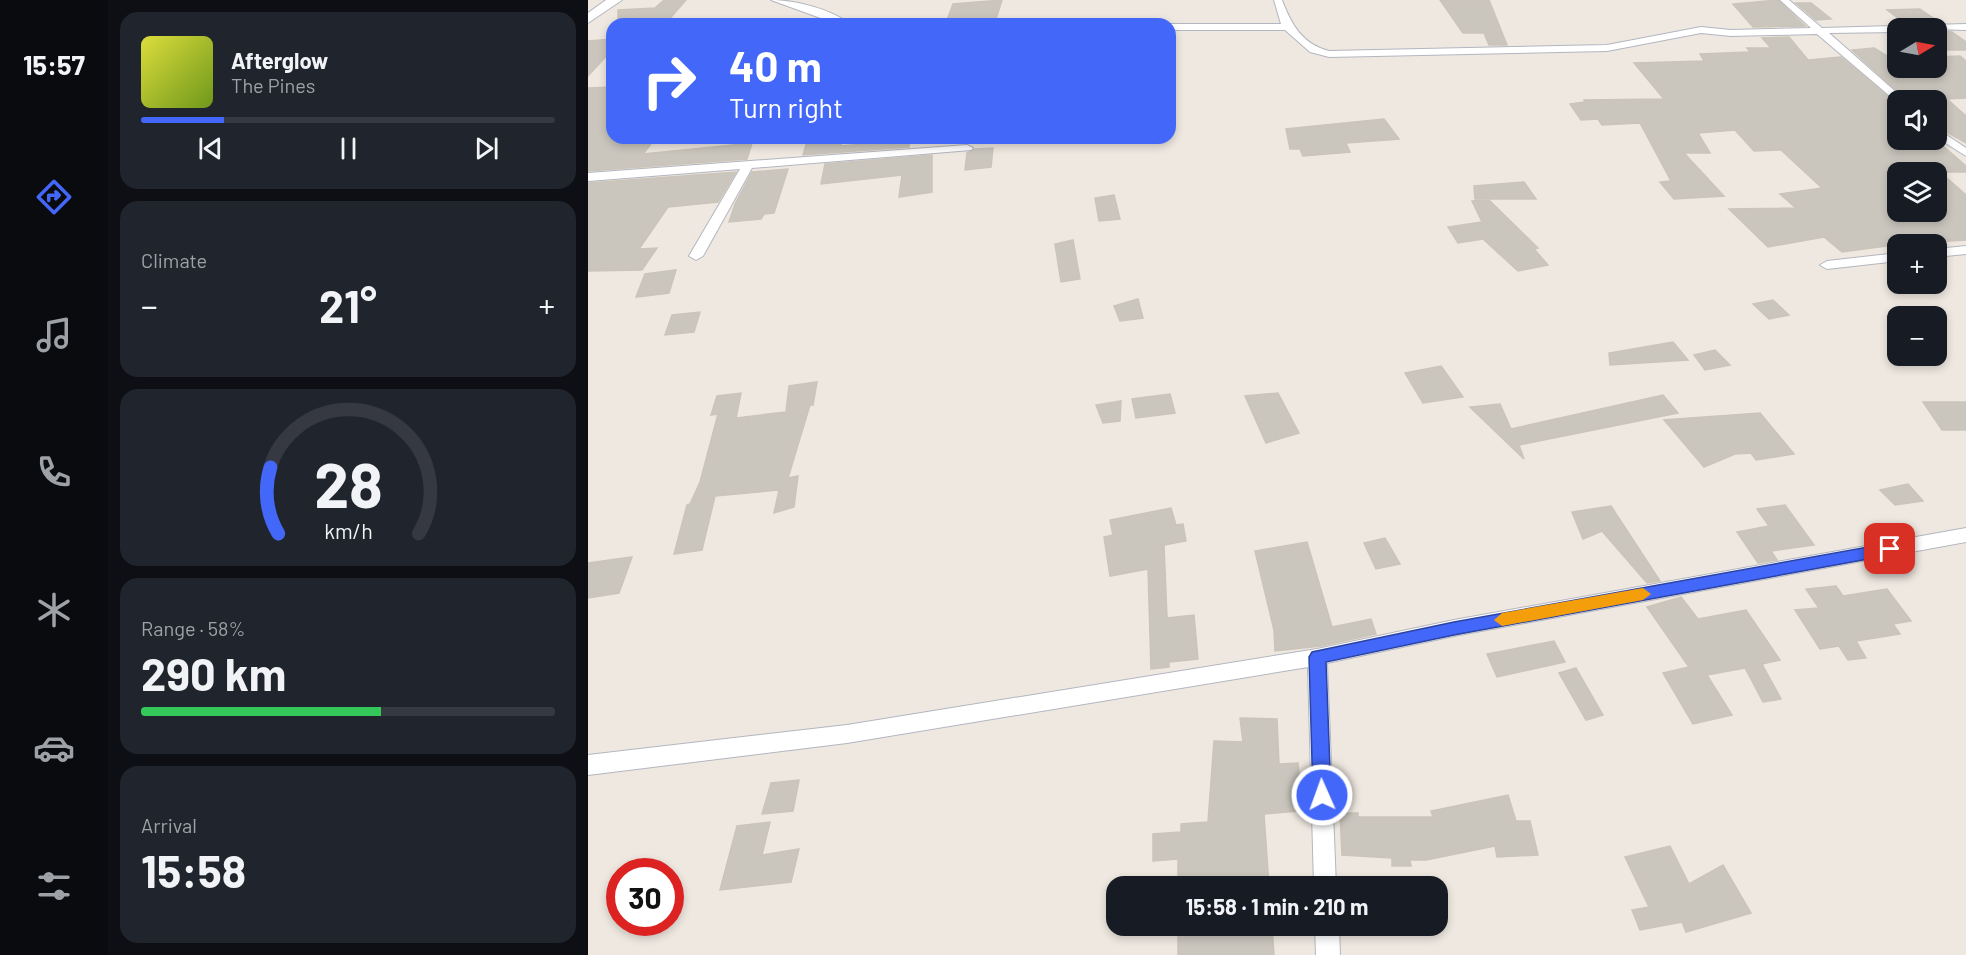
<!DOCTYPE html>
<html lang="en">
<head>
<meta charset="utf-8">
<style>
  body { margin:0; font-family:Barlow,sans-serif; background:#20242c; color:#f1f3f6; height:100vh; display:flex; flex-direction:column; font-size:22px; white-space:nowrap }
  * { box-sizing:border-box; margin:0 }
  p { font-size:20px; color:#9ea1a6 }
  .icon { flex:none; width:33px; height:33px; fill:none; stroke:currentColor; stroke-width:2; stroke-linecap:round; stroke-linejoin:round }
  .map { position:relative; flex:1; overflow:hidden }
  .side { display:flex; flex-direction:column; gap:12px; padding:12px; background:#0d0f14; width:480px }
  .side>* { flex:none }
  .banner { position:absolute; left:18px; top:18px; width:570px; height:126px; border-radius:18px; box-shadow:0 3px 9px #0003; background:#4267f9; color:#fff; overflow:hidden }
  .needle { width:39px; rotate:80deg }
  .controls { position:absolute; left:1299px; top:18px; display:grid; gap:12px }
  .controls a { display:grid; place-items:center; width:60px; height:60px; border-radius:12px; background:#171b24; box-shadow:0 3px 9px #0003; font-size:30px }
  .speed { position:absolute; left:18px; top:858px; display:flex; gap:12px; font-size:30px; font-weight:700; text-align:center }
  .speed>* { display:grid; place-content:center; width:78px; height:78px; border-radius:50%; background:#171b24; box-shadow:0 3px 9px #0003; line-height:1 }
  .speed .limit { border:9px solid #d22; background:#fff; color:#111 }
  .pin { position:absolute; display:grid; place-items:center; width:51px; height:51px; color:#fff; margin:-26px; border-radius:12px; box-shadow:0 3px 9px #0006 }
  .me { position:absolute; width:66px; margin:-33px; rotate:358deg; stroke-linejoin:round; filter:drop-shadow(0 0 4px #0008) }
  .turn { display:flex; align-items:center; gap:21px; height:126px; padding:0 24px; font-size:27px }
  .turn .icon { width:78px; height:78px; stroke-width:2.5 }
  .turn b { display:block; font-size:42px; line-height:51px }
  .big { font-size:45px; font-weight:700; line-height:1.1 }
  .side .tile { flex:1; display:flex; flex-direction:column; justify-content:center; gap:9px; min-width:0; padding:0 21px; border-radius:18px; background:#20242c }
  .side .dial { align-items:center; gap:0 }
  .dial svg { height:156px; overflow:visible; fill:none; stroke:#363941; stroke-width:7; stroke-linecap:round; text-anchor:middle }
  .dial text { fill:#f1f3f6; stroke:none }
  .song { display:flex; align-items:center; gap:18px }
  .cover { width:72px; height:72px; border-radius:9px; background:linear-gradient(135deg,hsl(60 70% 55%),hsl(80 70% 35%)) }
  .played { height:6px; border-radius:3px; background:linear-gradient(90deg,#4267f9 20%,#363941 20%) }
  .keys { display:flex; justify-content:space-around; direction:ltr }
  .heat { display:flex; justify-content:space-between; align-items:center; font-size:33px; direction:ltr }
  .charge { height:9px; border-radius:4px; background:linear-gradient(90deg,#34c759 58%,#363941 0) }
  .trip { position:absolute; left:518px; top:876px; width:342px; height:60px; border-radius:18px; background:#171b24; box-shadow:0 3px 9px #0003; font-weight:700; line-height:60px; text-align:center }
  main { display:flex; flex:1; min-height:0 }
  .tabs { display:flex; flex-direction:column; width:108px; justify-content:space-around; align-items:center; background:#090b0e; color:#9ea1a6 }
  .tabs .icon { width:42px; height:42px }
  .tabs .active { color:#4267f9 }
  .tabs b { font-size:27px; color:#f1f3f6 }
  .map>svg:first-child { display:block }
  .building { fill:#cac6be; stroke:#cac4b9; stroke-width:1.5; fill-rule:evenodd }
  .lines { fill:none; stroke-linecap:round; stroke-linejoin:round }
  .street-casing { stroke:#b3b6c0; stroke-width:2 }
  .secondary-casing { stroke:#b3b6c0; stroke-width:2 }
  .street { fill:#fff; fill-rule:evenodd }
  .secondary { fill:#fff; fill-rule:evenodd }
  .route { fill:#4267f9; stroke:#2b43a2; stroke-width:1.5 }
  .slow { fill:#f59e0b }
</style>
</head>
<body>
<main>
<nav class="tabs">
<b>15:57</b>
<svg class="icon active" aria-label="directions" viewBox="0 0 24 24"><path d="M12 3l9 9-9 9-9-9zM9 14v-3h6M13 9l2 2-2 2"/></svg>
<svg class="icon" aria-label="music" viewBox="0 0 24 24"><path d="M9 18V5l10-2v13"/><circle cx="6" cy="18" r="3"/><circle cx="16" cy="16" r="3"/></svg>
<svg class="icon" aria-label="phone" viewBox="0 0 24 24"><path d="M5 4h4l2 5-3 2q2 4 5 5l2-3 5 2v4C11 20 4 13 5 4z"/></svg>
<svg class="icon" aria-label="climate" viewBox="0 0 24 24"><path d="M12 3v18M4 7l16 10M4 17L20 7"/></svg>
<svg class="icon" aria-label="car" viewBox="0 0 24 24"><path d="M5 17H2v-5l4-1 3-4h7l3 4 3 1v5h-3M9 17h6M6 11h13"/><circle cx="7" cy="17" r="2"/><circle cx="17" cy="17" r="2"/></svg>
<svg class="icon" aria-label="filters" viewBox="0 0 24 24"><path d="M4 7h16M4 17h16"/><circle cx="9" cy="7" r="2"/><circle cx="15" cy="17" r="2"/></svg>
</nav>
<section class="side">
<div class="tile">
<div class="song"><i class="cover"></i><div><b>Afterglow</b><p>The Pines</p></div></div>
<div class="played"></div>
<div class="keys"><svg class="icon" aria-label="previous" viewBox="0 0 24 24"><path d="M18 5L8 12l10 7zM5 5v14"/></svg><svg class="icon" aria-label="pause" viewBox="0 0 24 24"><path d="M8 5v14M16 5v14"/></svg><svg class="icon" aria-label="next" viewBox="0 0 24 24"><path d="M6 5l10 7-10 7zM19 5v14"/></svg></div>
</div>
<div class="tile"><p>Climate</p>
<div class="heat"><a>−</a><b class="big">21°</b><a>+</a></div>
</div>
<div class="tile dial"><svg viewBox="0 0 100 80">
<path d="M14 69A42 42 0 1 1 86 69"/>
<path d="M14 69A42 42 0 0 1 10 35" stroke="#4267f9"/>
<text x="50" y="56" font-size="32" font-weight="700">28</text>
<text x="50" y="72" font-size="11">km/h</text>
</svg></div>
<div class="tile"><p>Range · 58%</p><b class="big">290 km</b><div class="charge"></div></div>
<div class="tile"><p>Arrival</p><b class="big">15:58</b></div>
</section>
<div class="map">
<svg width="1378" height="955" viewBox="0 0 1378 955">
  <rect width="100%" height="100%" fill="#eee8e0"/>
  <g class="building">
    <path d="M76 0H98L77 24H30V10L67 8Z"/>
    <path d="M414 0 408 19 358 23 365 4Z"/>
    <path d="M852 0H901L919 45H901L896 33H875Z"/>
    <path d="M1190 0 1217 26 1165 27 1145 4Z"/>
    <path d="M1208 3H1223L1243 19 1228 20Z"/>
    <path d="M1332 9 1351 22 1317 23 1299 10Z"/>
    <path d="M1348 31 1364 32 1378 42V50H1351L1348 48Z"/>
    <path d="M1201 37 1220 60 1253 57 1310 105V140H1348L1378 166V172H1352L1378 195V240L1346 242 1348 244 1306 245 1254 252 1236 237 1180 247 1141 209 1208 208 1192 194 1234 188 1193 150 1166 151 1147 130 1110 133 1122 153H1096L1136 196 1086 199 1072 182 1083 181 1052 123 1014 125 1010 119 993 120 982 104 997 102 996 100 1076 99 1046 63 1116 61 1112 54 1162 52 1159 48H1183L1174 38ZM1310 172H1348V212H1310Z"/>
    <path d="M24 39V50L0 76V41Z"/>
    <path d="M1286 48 1302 58H1310V68H1348V57L1372 56 1378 61V98L1359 99 1378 116V143L1348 126V100H1319L1264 50Z"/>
    <path d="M24 87V138H42L38 144H63L55 154 164 143 159 159 0 171V88Z"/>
    <path d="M796 119 811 139 758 143 762 152 715 156 712 149H702L698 129Z"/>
    <path d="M220 138H254L253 146 322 140 321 147 215 155Z"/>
    <path d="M405 148 403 167 377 170 379 153 387 149Z"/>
    <path d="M344 155V192L311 197 314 175 233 184 237 164Z"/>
    <path d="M200 169 186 213 176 214 173 219 141 222 147 204 164 172Z"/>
    <path d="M148 172 130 202 80 207 51 249 69 248 54 270 0 271V183Z"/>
    <path d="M936 182 948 199H887L886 186Z"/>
    <path d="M526 195 532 219 511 221 507 198Z"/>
    <path d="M901 200 950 248 946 249 960 265 930 271 895 239 870 243 860 227 894 222 884 201Z"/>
    <path d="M485 240 492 279 473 282 467 244Z"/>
    <path d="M88 270 81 293 48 297 57 274Z"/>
    <path d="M550 299 555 318 532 321 526 306Z"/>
    <path d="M1185 300 1201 315 1181 319 1165 304Z"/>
    <path d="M112 312 106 332 77 335 84 315Z"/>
    <path d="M1085 342 1100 360 1022 365 1021 353Z"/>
    <path d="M1127 350 1142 365 1117 370 1106 355Z"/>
    <path d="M853 366 875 397 835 403 817 373Z"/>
    <path d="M229 382 225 405H222L200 478 210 476 206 507 186 513 191 490 127 496 114 550 86 554 99 505 102 504 112 482 130 414 123 415 129 396 153 393 148 418 198 412 201 386Z"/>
    <path d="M690 393 711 433 678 443 657 396Z"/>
    <path d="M582 394 587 413 548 418 544 399Z"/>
    <path d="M1075 395 1090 413 931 445 936 459 882 407 912 404 923 429Z"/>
    <path d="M533 401 532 421 515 423 508 405Z"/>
    <path d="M1335 402H1378V430H1354Z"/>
    <path d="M1172 413 1206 454 1168 460 1163 453 1147 454 1116 467 1076 420Z"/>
    <path d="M1320 484 1335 501 1307 505 1292 490Z"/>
    <path d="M1197 505 1226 545 1183 551 1189 560 1170 563 1149 532 1181 526 1169 509Z"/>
    <path d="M1023 506 1072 581 1059 583 1014 531 995 539 984 512Z"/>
    <path d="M583 508 588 525 595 524 598 541 576 545 579 618 606 615 610 659 581 662V667L563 669 560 569 522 576 516 537 525 535 522 520Z"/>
    <path d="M797 538 812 564 788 569 776 543Z"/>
    <path d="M719 542 744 627 783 619 788 634 733 646 687 651 686 630 667 551Z"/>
    <path d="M44 557 31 593 0 598V563Z"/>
    <path d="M1248 586 1255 596 1299 589 1323 621 1305 624 1312 634 1268 641 1278 658 1260 660 1251 646 1232 649 1207 610 1231 608 1218 589Z"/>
    <path d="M1093 597 1110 619 1158 610 1192 660 1174 664 1193 699 1175 702 1157 668 1119 675 1144 715 1105 724 1075 673 1101 667 1059 607Z"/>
    <path d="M966 641 977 662 909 677 899 654Z"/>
    <path d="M988 668 1015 715 998 720 971 673Z"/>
    <path d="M652 718 689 719 691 764 710 763 712 785 707 786 710 811 676 814 681 886H590V859L565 861V834L593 832V824L620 822 626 741 655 742Z"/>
    <path d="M211 780 205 811 174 814 183 783Z"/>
    <path d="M920 795 928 821H942L950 855 909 857 907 846 838 860H822L823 866H804V858L754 855 752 813H770V817H845L843 811Z"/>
    <path d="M182 822 174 855 211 849 203 882 132 890 149 826Z"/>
    <path d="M1082 846 1101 884 1135 865 1163 913 1098 932 1094 922 1052 930 1044 910 1061 907 1037 857Z"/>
    <path d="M590 926H684L686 955H590Z"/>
  </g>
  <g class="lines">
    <g class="street-casing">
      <g id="street">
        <path d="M183 0C207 0 243 9 262 24H249Z"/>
        <path d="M686 0H694C703 24 714 44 741 51L1019 45 1113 27 1143 30 1223 28 1192 0H1201L1234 28 1378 24V30L1310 28V32L1241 33 1317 100 1310 103 1229 34 1143 36 1113 33 1019 51 741 57 722 52 697 30H582V24H693Z"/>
        <path d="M1348 128 1378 148V156L1348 137Z"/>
        <path d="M379 145 385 148 383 150 164 168 115 256 108 260 101 256 152 169 0 181V173Z"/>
        <path d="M1378 246V254L1348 257V249Z"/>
        <path d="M1310 253V261L1239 269 1232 265 1239 261Z"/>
        <path d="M1378 528V542L866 636 739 663 748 886H726L720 667 259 743 0 775V755L259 725 729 649 866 620Z"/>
        <path d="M727 926H751L752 955H728Z"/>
      </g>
    </g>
    <g class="secondary-casing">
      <path id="secondary" d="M18 0H34L0 23V13Z"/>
    </g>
    <use href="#street" class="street"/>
    <use href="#secondary" class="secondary"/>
  </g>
  <path class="route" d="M1302 543 1310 549 1302 555 866 635 738 662 743 795 740 801 734 803 728 801 725 795 721 657 724 652 866 622Z"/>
  <path class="slow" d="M1055 588 1063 594 1055 600 914 626 906 620 914 613Z"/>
</svg>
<div class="controls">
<a><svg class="needle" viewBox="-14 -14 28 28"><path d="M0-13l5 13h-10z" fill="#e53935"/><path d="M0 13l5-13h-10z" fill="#9ea1a6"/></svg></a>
<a><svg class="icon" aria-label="sound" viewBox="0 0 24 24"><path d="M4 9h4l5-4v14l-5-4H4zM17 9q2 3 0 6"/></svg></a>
<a><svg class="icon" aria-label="layers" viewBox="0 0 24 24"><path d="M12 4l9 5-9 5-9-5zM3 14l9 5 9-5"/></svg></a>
<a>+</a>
<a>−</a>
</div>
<div class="speed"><div class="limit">30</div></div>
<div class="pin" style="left:1302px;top:549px;background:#d93025"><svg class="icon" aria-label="arrive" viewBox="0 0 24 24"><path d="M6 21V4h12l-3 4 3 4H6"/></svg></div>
<svg class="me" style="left:734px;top:795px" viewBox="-20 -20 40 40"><circle r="17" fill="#4267f9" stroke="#fff" stroke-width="3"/><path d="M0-11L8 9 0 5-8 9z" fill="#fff"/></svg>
<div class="trip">15:58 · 1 min · 210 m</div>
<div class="banner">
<div class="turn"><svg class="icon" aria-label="right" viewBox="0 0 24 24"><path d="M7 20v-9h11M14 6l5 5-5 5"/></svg><div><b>40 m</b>Turn right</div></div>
</div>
</div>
</main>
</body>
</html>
